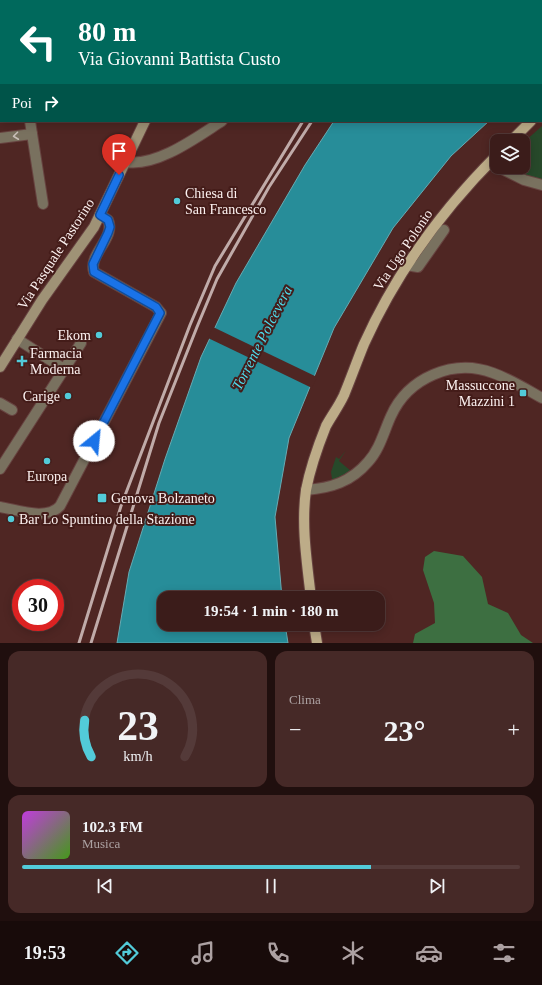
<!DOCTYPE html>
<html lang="it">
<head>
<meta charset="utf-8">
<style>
  body { margin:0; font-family:"Times New Roman",serif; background:#462927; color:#f1f3f6; height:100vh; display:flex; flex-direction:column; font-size:15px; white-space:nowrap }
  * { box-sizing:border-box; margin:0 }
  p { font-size:13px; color:#aca1a2 }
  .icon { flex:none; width:22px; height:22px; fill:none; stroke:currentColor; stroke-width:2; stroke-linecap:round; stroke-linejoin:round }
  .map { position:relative; height:643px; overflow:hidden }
  .side { display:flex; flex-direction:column; gap:8px; padding:8px; background:#200f0e; flex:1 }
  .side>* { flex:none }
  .top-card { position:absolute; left:0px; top:0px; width:542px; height:122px; box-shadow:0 2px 10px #0003,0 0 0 1px #543a39; background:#00695c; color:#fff; overflow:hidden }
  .buttons { position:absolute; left:490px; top:134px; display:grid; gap:8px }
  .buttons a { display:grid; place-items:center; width:40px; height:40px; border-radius:8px; background:#3b1c1a; box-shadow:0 2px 10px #0003,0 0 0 1px #543a39; font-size:20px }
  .speed { position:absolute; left:12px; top:579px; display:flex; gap:8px; font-size:20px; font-weight:700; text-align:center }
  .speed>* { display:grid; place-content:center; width:52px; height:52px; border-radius:50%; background:#3b1c1a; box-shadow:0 2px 10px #0003,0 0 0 1px #543a39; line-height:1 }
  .speed .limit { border:6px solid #d22; background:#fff; color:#111 }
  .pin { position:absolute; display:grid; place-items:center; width:34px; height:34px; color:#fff; margin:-41px -17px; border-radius:50% 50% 50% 0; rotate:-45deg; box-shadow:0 0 4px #0007 }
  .pin .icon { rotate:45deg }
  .me { position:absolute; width:44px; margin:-22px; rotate:28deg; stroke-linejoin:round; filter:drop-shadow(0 0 3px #0008) }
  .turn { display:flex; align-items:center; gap:14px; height:84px; padding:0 12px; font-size:18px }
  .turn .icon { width:52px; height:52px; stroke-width:2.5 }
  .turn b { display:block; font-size:28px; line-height:34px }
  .then { display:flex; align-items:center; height:38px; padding:0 12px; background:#0003; gap:8px; font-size:15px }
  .big { font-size:30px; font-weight:700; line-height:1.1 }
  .side .tile { flex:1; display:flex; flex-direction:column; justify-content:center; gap:6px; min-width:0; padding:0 14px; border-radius:12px; background:#462927 }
  .side .dial { align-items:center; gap:0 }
  .dial svg { height:104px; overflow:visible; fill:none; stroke:#543a39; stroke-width:7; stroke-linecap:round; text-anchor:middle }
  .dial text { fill:#f1f3f6; stroke:none }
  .song { display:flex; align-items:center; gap:12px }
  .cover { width:48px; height:48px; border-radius:6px; background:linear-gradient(135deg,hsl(290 70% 55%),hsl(100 70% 35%)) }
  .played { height:4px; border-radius:2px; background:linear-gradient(90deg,#52cbd9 70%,#543a39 70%) }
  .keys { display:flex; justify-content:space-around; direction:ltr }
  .heat { display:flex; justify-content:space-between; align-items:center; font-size:22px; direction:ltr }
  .side .tiles { flex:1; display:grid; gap:8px; grid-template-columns:1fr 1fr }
  .tile:last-child { grid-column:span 2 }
  .trip { position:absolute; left:157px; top:591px; width:228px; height:40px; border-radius:12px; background:#3b1c1a; box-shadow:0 2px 10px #0003,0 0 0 1px #543a39; font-weight:700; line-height:40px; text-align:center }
  .dock { display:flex; height:64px; justify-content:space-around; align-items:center; background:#180b0a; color:#aca1a2 }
  .dock .icon { width:28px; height:28px }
  .dock .on { color:#52cbd9 }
  .dock b { font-size:18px; color:#f1f3f6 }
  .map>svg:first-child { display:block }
  .green { fill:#27492a }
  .forest { fill:#3d6f41 }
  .water { fill:#278d99; stroke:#67abb3 }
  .pier { fill:#4f2623 }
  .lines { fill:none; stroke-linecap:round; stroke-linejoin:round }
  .minor-casing { stroke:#674340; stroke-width:12 }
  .secondary-casing { stroke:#674340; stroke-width:12 }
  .primary-casing { stroke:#674340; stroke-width:12 }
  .minor { stroke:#79715f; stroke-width:10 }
  .secondary { stroke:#9f9276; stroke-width:10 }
  .primary { stroke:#bdac88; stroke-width:10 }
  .rail { stroke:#c0aba9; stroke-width:3 }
  .oneway { stroke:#c8beb7 }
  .route-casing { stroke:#114b97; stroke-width:10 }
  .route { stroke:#1a73e8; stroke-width:7 }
  .poi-dot { fill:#52cbd9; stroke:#441c19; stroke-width:1.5 }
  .labels { text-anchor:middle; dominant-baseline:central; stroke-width:4; stroke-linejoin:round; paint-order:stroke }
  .poi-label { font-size:14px; fill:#fdf2f1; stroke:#441c19; text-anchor:start }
  .street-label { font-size:14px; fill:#fdf2f1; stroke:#441c19 }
  .water-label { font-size:15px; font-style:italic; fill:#4edcec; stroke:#441c19 }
</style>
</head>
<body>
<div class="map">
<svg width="542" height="643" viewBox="0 0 542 643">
  <rect width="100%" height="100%" fill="#4f2623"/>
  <g class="green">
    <path d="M542 126V182L509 167H523V143Z"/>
    <path d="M346 450 339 461 351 471 335 481 332 479 331 472 336 457 339 459Z"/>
  </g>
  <path class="forest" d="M434 551 463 556 482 577 488 604 508 613 521 635 533 643H413L415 634 435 623 434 603 423 570 425 557Z"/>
  <g class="water">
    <path d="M432 0H542V72L541 1H431Z"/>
    <path d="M334 121H489L451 156 393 228 334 328 289 438 275 517 282 598H164V624H285L288 643H117L129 572 165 459 201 357 236 283 305 165Z"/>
  </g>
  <path class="pier" d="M213 327 317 377 312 388 208 338Z"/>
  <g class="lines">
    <g class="minor-casing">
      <g id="minor">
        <path d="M43 1V0"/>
        <path d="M113 1V0"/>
        <path d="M264 1V0"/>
        <path d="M30 121 43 204"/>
        <path d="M0 138 32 134"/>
        <path d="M126 162C157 167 197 137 222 121"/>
        <path d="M498 167 524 180 542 185"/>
        <path d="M406 265 418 267 444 230"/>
        <path d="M17 339 64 369"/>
        <path d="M0 403 12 410"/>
        <path d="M0 469 81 343"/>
        <path d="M306 490C331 488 351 482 368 462 380 449 384 431 391 416 408 378 453 358 493 373 510 379 526 389 542 398"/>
        <path d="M0 507C18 510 47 521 60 506L161 313 156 307 94 272C88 254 116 238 108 220L100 215"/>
      </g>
    </g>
    <g class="secondary-casing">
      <g id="secondary">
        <path d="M204 1 205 0"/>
        <path d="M0 367 42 300 94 227 145 121"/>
      </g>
    </g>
    <g class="primary-casing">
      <g id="primary">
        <path d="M541 111 542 110"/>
        <path d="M511 141 531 121"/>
        <path d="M311 598C307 563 301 525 306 490 310 469 318 446 326 426 332 415 339 406 344 395 351 378 357 361 364 344 396 273 442 210 497 155"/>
        <path d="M314 624 317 643"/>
      </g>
    </g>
    <use href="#minor" class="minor"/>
    <use href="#secondary" class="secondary"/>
    <use href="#primary" class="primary"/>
    <g class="rail">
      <path d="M400 1V0"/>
      <path d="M79 643 121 506 190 325 215 266 303 121"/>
      <path d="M91 643 159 423 197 327 217 279 269 187 312 121"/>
    </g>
  </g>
  <defs><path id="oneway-chevron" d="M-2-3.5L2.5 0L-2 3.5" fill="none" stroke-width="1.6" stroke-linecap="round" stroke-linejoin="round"/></defs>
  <use class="oneway" href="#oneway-chevron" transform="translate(16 136) rotate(173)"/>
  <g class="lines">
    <g class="route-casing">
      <path id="route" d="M94 441 160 313 156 307 94 272 93 264 108 233 110 227 108 220 100 215 119 175"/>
    </g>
    <use href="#route" class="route"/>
  </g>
  <g class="poi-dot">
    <circle cx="177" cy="201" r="4"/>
    <circle cx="99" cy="335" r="4"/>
    <path d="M20 355h4v4h4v4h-4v4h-4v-4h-4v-4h4z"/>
    <rect x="519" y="389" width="8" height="8" rx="2"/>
    <circle cx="68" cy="396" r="4"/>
    <circle cx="47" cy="461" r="4"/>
    <rect x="97" y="493" width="10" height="10" rx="2"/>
    <circle cx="11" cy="519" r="4"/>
  </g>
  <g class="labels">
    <g class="poi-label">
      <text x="185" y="193">Chiesa di<tspan x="185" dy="16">San Francesco</tspan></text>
      <text x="91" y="335" text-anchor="end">Ekom</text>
      <text x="30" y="353">Farmacia<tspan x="30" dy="16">Moderna</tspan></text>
      <text x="515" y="385" text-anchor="end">Massuccone<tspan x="515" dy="16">Mazzini 1</tspan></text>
      <text x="60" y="396" text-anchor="end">Carige</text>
      <text x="47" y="476" text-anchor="middle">Europa</text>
      <text x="111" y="498">Genova Bolzaneto</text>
      <text x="19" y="519">Bar Lo Spuntino della Stazione</text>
    </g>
    <g class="street-label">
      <text transform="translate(403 250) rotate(-56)">Via Ugo Polonio</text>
      <text transform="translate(56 254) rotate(-57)">Via Pasquale Pastorino</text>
    </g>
    <g class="water-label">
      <text transform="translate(262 338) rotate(-63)">Torrente Polcevera</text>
    </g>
  </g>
</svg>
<div class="buttons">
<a><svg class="icon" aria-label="layers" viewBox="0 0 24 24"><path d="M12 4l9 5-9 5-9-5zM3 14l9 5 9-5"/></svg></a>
</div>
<div class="speed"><div class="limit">30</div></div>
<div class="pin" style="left:119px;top:175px;background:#d93025"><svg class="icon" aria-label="arrive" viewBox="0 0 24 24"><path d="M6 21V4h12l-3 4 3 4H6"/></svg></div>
<svg class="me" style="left:94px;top:441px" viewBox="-20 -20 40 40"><circle r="19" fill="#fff"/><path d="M0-13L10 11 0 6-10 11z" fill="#1a73e8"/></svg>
<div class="trip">19:54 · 1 min · 180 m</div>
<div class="top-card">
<div class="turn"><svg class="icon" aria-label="left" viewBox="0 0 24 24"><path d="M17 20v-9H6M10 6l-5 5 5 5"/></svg><div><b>80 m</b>Via Giovanni Battista Custo</div></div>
<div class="then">Poi<svg class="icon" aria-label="right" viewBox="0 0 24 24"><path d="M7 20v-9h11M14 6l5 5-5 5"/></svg></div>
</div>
</div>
<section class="side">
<div class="tiles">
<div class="tile dial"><svg viewBox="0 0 100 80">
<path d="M14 69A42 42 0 1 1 86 69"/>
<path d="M14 69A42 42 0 0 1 9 41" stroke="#52cbd9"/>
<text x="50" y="56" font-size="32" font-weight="700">23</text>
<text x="50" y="72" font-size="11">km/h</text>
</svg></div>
<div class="tile"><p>Clima</p>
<div class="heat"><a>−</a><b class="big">23°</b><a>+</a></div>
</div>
<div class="tile">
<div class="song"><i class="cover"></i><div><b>102.3 FM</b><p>Musica</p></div></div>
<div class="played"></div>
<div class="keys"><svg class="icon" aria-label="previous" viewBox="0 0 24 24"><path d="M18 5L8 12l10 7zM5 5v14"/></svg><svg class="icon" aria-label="pause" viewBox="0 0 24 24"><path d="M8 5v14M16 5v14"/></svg><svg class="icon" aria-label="next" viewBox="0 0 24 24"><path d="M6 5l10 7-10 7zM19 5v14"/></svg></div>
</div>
</div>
</section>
<nav class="dock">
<b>19:53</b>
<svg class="icon on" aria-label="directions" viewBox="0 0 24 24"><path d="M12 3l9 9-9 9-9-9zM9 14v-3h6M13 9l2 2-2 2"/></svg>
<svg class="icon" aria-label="music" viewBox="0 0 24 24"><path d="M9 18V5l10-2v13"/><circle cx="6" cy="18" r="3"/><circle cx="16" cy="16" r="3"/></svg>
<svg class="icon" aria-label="phone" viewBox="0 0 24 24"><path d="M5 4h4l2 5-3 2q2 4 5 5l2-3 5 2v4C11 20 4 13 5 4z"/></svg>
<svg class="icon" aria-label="climate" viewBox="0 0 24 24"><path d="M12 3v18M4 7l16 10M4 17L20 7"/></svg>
<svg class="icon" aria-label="car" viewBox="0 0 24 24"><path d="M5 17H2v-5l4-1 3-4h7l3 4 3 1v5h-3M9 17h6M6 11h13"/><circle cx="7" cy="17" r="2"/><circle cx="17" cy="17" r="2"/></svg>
<svg class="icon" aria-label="filters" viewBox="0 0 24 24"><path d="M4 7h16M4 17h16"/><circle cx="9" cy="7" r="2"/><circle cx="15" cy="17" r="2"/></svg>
</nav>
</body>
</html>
